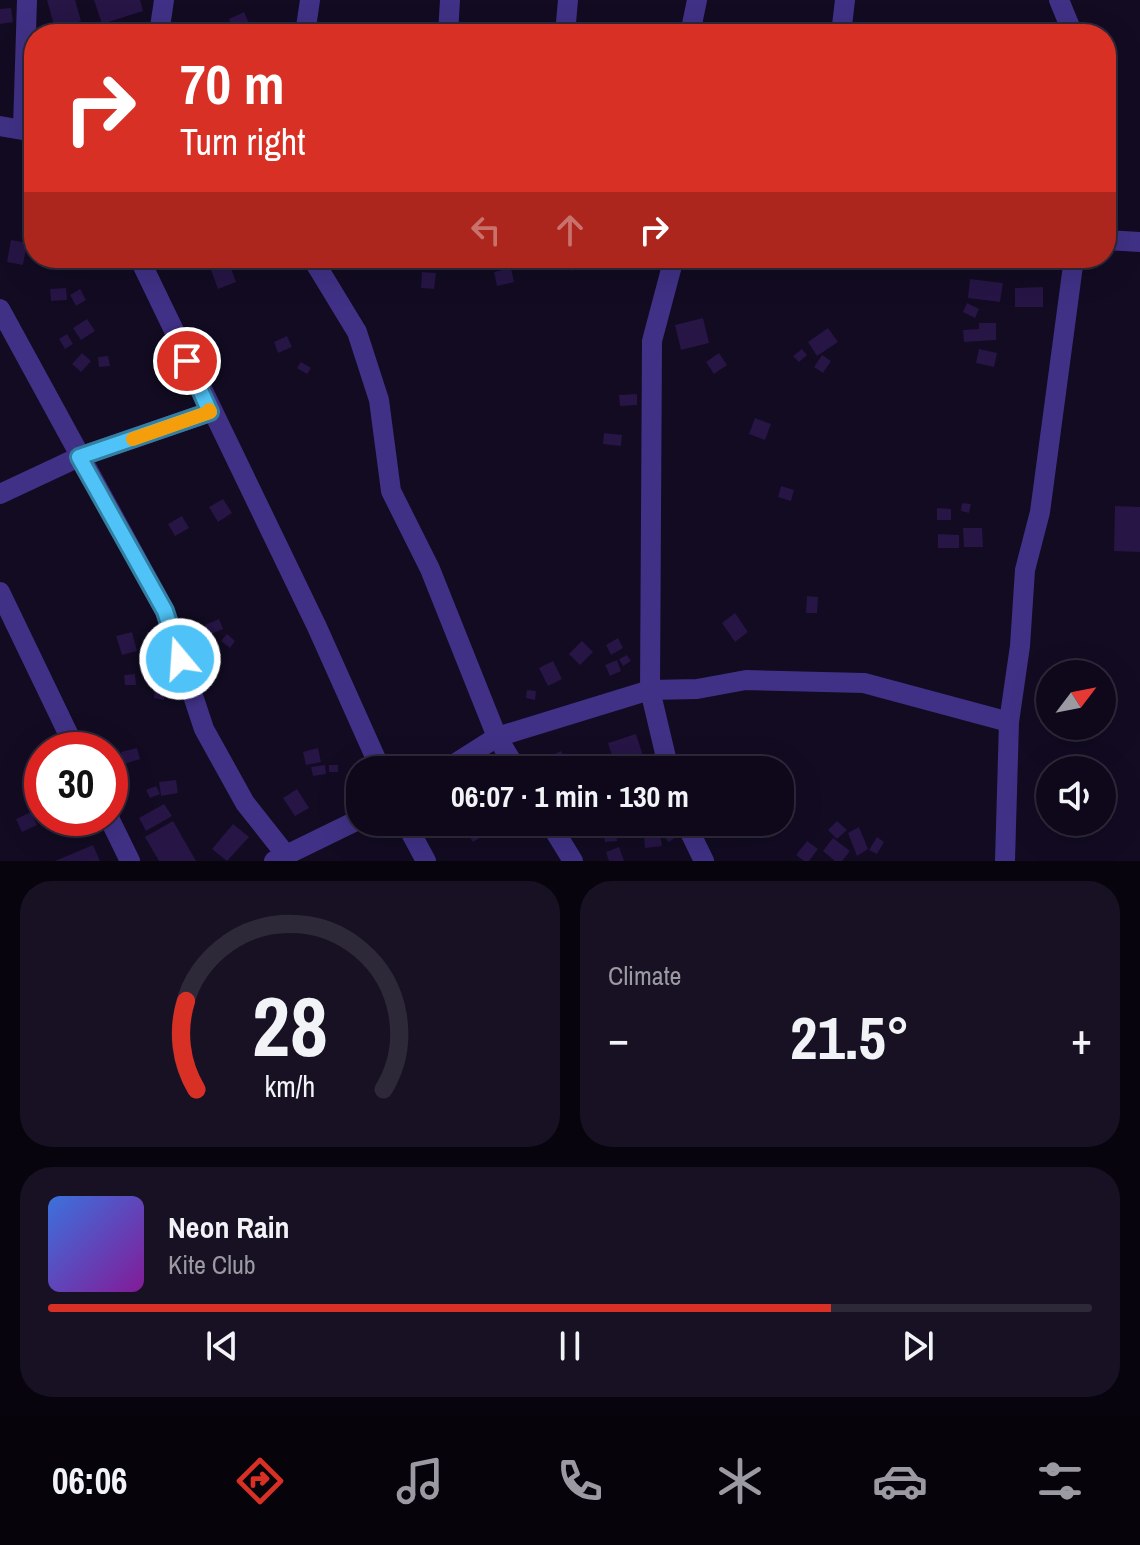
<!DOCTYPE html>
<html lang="en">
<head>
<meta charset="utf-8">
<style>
  body { margin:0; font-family:"Archivo Narrow",sans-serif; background:#171123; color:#f1f3f6; height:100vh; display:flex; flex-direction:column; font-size:30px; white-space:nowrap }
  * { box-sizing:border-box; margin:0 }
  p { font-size:26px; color:#9b9aa2 }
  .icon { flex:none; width:44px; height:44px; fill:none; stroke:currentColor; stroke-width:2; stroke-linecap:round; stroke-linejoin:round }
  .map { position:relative; height:861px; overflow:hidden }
  .side { display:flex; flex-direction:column; gap:20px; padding:20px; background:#08040e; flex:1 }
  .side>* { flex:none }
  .guide { position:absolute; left:24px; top:24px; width:1092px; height:244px; border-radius:32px; box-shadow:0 8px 32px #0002,0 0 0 2px #2e2939; background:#d93025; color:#fff; overflow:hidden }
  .needle { width:52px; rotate:58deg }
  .controls { position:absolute; left:1036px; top:660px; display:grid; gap:16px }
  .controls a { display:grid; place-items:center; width:80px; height:80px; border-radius:50%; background:#0e081a; box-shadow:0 8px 32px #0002,0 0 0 2px #2e2939; font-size:40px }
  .speed { position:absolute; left:24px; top:732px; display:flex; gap:16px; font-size:40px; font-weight:700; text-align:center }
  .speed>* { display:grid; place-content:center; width:104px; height:104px; border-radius:50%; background:#0e081a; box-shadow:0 8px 32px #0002,0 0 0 2px #2e2939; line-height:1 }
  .speed .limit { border:12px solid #d22; background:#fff; color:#111 }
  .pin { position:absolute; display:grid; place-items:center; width:68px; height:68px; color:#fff; margin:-34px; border:4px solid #fff; border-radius:50%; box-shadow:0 2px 8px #0007 }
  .me { position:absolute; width:88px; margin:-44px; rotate:342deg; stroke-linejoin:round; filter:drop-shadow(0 0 6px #0008) }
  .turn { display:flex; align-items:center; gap:28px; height:168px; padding:0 24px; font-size:36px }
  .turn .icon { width:104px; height:104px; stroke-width:2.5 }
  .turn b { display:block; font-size:56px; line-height:68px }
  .lanes { display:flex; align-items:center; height:76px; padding:0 24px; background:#0003; justify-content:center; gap:40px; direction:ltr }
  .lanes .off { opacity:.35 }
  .big { font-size:60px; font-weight:700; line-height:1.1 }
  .side .tile { flex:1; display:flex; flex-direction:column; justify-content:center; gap:12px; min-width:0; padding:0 28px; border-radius:32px; background:#171123 }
  .side .dial { align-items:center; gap:0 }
  .dial svg { height:208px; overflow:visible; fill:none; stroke:#2e2939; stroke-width:7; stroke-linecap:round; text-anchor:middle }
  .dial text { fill:#f1f3f6; stroke:none }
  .song { display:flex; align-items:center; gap:24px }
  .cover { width:96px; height:96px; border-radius:12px; background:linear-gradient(135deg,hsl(220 70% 55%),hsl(290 70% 35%)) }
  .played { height:8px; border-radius:4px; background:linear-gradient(90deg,#d93025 75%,#2e2939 75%) }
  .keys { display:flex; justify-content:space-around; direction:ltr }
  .heat { display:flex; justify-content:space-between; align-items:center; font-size:44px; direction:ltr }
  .side .tiles { flex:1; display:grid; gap:20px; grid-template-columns:1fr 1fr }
  .tile:last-child { grid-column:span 2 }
  .trip { position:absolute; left:346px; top:756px; width:448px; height:80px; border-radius:32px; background:#0e081a; box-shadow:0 8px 32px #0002,0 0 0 2px #2e2939; font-weight:700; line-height:80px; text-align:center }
  .tab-bar { display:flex; height:128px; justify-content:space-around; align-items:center; background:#06030a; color:#9b9aa2 }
  .tab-bar .icon { width:56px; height:56px }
  .tab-bar .on { color:#d93025 }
  .tab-bar b { font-size:36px; color:#f1f3f6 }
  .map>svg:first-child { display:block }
  .building { fill:#261545 }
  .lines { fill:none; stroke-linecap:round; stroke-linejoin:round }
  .minor { stroke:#403186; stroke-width:20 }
  .route-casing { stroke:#337fa1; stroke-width:20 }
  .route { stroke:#4fc3f7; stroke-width:14 }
  .slow { stroke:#f59e0b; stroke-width:14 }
</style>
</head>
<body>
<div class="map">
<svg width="1140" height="861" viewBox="0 0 1140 861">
  <rect width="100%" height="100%" fill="#120b22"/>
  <g class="building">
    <path d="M47 0H75L81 21 55 29Z"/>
    <path d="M94 0H140L143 11 102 24Z"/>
    <path d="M11 8 13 22 0 24V9Z"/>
    <path d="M244 12 254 34H235L229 19Z"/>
    <path d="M133 25 138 34H117Z"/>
    <path d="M11 240 27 243 23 265 7 262Z"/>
    <path d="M561 258H580L572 271 558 262Z"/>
    <path d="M229 263 236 282 218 289 211 270Z"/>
    <path d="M511 268 514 282 497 286 494 272Z"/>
    <path d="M422 272 436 273 434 289 421 288Z"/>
    <path d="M970 279 1003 283 1000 302 968 298Z"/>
    <path d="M1043 287V307H1015V288Z"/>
    <path d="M66 288 67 300 51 301 50 289Z"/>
    <path d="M80 289 86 300 76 306 70 295Z"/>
    <path d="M967 303 979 309 975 318 963 312Z"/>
    <path d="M703 318 709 343 681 350 675 325Z"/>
    <path d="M87 319 95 331 81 340 73 328Z"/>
    <path d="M979 323H996V340L964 342 963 330 979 329Z"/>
    <path d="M828 328 838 342 817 356 808 342Z"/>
    <path d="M67 334 73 344 65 349 59 339Z"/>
    <path d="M287 336 292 347 278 353 274 342Z"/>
    <path d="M802 349 807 355 799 362 793 356Z"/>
    <path d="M979 349 997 353 994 367 976 363Z"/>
    <path d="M82 353 91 361 81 372 72 364Z"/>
    <path d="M719 353 727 365 714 374 706 362Z"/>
    <path d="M822 355 831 361 823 373 814 367Z"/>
    <path d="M108 356 110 366 99 367 98 357Z"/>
    <path d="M301 362 311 368 307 374 297 368Z"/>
    <path d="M637 394V405L620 406 619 395Z"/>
    <path d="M755 418 771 424 765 440 749 434Z"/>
    <path d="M604 433 622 435 621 446 603 444Z"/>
    <path d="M781 486 794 490 791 501 778 497Z"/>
    <path d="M223 499 232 513 218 522 209 507Z"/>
    <path d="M962 503 971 504 969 513 961 511Z"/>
    <path d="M1115 506 1140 507V552L1114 551Z"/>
    <path d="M937 508 951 509V520H937Z"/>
    <path d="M182 516 189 528 175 536 168 524Z"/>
    <path d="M963 528H982L983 547H964Z"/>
    <path d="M938 534 959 535V548H938Z"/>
    <path d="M807 596 818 597 817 613H806Z"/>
    <path d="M735 613 748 632 735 642 722 623Z"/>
    <path d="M219 619 223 629 209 635 205 625Z"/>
    <path d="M169 630 170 643 153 644 152 632Z"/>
    <path d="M132 632 137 651 122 655 116 636Z"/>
    <path d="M227 634 235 641 230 648 221 641Z"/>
    <path d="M618 638 623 648 611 655 606 645Z"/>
    <path d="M582 641 593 652 580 665 569 654Z"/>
    <path d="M627 655 631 661 623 666 619 659Z"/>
    <path d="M617 660 621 671 610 676 605 665Z"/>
    <path d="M553 661 562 679 548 686 539 668Z"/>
    <path d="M135 674 136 685H125L124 675Z"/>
    <path d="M155 688 165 690 164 700 154 698Z"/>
    <path d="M527 690 536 691 535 700 526 698Z"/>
    <path d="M636 734 643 756 615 765 608 743Z"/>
    <path d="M137 748 140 759 124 764 121 752Z"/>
    <path d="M318 748 321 762 306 765 303 752Z"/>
    <path d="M561 751 571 769 570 770H554L547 758Z"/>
    <path d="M325 765 326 774 313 776 311 767Z"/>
    <rect x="329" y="765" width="9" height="7"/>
    <path d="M176 780 178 793 161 796 159 782Z"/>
    <path d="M156 786 160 794 150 798 146 790Z"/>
    <path d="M297 789 309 808 295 816 283 798Z"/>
    <path d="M164 804 172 816 146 831 139 818Z"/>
    <path d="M31 812 37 825 22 832 16 819Z"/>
    <path d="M173 821 196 861H159L145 837Z"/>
    <path d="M837 821 847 830 837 839 828 830Z"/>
    <path d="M460 822H505L473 842Z"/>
    <path d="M646 822H670V825L647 829Z"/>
    <path d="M233 824 249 837 227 861 212 849Z"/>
    <path d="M859 827 868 849 857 856 848 833Z"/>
    <path d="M671 828 677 836 669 842 662 835Z"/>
    <path d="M616 831 617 841 605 842 604 832Z"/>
    <path d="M660 834 662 846 645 848 644 836Z"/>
    <path d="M877 837 884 842 877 854 869 850Z"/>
    <path d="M833 838 850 851 842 861H835L823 851Z"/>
    <path d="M807 841 818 849 809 861H804L796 855Z"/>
    <path d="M93 845 100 861H55Z"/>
    <path d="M619 847 624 861H609L606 852Z"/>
  </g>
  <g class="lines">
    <g class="minor">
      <path d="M1059 0 1073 34"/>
      <path d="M159 34 164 0"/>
      <path d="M305 34 310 0"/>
      <path d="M448 34 450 0"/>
      <path d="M565 34 568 0"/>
      <path d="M690 34 697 0"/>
      <path d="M841 34 845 0"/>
      <path d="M0 126 34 132"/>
      <path d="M23 128 27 0"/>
      <path d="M1106 240 1140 242"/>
      <path d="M139 258 317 627 381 770"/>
      <path d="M312 258 357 332 379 400 391 491 430 569 497 737 517 770"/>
      <path d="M0 309 165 611 204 729 245 803 286 855"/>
      <path d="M0 494 79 457 210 412"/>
      <path d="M0 592 76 750"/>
      <path d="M445 770 497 737 650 690 697 689 746 680 864 683 1009 722"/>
      <path d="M669 770 650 690 652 341 674 258"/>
      <path d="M109 818 130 861"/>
      <path d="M405 822 426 861"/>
      <path d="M549 822 573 861"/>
      <path d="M685 822 704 861"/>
      <path d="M274 861 360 819"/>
      <path d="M1005 861 1009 722 1020 646 1025 570 1040 512 1074 258"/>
    </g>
  </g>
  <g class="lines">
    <g class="route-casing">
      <path id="route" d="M180 659 165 611 79 457 210 412 187 361"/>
    </g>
    <use href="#route" class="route"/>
    <path class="slow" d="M133 439 210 412 209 410"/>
  </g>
</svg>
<div class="controls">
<a><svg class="needle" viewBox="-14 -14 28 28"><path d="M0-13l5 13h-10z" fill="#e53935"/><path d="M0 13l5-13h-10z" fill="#9b9aa2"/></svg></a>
<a><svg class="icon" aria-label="sound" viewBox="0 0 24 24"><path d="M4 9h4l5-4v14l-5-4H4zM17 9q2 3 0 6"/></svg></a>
</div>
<div class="speed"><div class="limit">30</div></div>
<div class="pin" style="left:187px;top:361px;background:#d93025"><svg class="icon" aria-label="arrive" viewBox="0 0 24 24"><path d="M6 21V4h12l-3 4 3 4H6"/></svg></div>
<svg class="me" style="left:180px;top:659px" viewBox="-20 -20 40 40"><circle r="17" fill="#4fc3f7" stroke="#fff" stroke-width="3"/><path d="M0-11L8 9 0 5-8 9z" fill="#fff"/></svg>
<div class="trip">06:07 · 1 min · 130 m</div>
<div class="guide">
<div class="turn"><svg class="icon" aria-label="right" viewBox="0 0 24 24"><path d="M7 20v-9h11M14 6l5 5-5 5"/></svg><div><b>70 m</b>Turn right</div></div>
<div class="lanes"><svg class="icon off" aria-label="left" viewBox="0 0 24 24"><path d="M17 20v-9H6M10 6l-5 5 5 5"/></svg><svg class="icon off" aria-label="ahead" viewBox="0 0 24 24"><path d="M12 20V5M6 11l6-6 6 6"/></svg><svg class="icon" aria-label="right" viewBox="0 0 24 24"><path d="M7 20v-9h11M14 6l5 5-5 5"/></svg></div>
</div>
</div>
<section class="side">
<div class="tiles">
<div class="tile dial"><svg viewBox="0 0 100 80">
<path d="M14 69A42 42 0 1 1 86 69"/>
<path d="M14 69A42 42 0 0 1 10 35" stroke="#d93025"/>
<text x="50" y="56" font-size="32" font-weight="700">28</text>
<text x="50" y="72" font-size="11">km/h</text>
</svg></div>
<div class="tile"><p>Climate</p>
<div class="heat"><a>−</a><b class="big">21.5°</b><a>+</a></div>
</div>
<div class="tile">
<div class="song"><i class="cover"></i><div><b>Neon Rain</b><p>Kite Club</p></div></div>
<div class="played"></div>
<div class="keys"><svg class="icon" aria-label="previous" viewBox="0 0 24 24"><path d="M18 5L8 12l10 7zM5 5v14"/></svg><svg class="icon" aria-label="pause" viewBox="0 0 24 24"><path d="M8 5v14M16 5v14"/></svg><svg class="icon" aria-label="next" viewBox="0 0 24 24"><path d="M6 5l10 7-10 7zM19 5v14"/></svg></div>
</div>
</div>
</section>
<nav class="tab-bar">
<b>06:06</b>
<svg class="icon on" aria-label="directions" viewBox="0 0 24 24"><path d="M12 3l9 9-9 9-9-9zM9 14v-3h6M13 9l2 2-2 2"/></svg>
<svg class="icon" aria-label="music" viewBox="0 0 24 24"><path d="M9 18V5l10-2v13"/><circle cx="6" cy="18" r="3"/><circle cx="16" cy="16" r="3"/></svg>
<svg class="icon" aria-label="phone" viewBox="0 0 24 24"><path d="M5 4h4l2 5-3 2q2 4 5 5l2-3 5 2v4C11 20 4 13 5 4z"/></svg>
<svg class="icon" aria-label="climate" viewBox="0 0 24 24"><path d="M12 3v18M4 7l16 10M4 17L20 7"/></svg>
<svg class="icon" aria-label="car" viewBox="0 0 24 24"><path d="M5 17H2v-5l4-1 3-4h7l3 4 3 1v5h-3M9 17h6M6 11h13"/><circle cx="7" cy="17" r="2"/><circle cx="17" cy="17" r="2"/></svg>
<svg class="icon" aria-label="filters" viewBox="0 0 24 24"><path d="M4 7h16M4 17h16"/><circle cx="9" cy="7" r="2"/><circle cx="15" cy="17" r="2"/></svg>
</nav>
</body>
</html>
